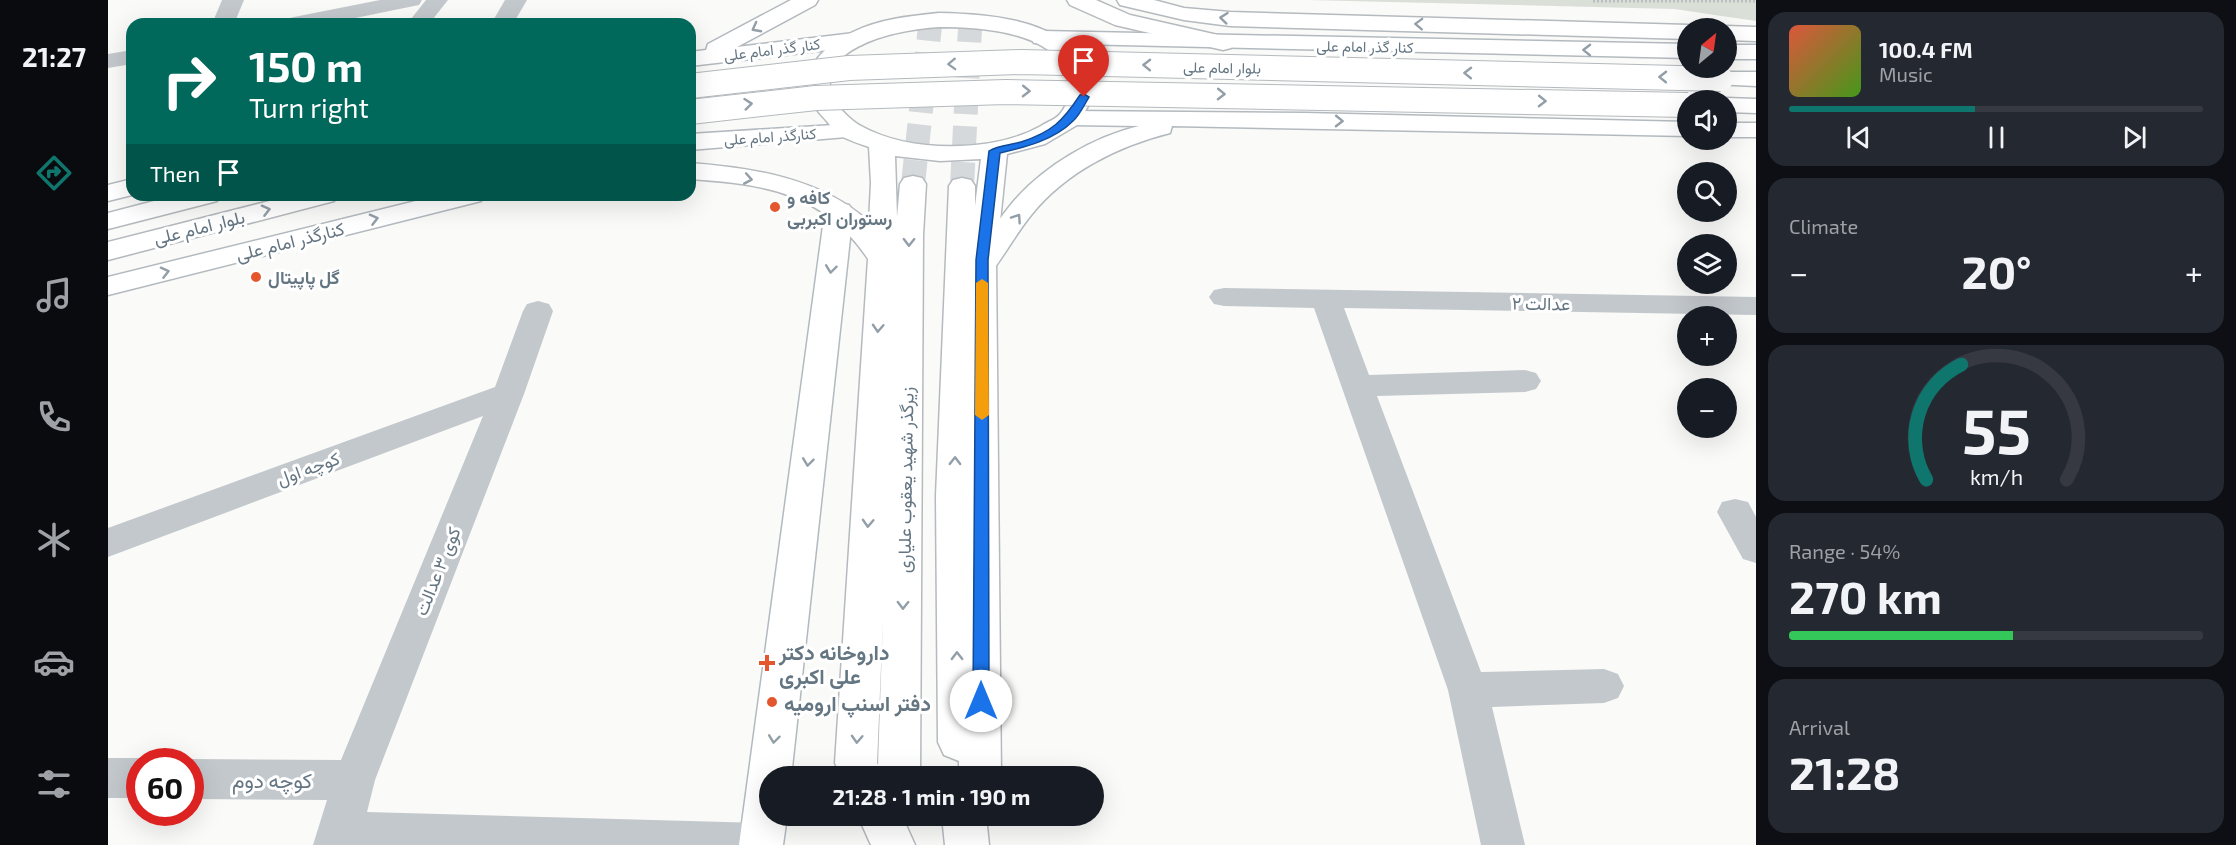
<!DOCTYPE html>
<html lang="en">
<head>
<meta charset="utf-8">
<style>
  body { margin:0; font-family:"Exo 2",Vazirmatn,sans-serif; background:#242831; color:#f1f3f6; height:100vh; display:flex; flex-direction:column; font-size:22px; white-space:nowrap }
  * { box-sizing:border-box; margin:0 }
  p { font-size:20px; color:#9ea1a6 }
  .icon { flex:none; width:33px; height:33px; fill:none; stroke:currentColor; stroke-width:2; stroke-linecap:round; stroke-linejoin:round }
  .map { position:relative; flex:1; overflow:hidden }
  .side { display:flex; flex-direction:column; gap:12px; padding:12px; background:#0d0f14; width:480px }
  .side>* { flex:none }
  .guide { position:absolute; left:18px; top:18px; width:570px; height:183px; border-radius:18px; box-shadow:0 6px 24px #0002; background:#00695c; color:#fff; overflow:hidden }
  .needle { width:39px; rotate:29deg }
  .controls { position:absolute; left:1569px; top:18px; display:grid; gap:12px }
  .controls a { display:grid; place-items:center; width:60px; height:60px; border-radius:50%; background:#171b24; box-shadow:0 6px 24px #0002; font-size:30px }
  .speed { position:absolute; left:18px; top:748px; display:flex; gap:12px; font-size:30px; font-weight:700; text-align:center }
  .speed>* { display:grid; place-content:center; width:78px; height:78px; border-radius:50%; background:#171b24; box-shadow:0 6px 24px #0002; line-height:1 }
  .speed .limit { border:9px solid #d22; background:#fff; color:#111 }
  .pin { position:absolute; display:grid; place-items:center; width:51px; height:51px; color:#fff; margin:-62px -26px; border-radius:50% 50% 50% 0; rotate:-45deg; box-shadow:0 0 6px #0007 }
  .pin .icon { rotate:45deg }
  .me { position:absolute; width:66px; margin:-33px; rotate:0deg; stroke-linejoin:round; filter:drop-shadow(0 0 4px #0008) }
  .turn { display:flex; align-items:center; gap:21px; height:126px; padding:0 24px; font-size:27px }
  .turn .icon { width:78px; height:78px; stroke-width:2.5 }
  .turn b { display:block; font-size:42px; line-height:51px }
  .then { display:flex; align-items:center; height:57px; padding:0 24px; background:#0003; gap:12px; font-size:22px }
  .big { font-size:45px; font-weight:700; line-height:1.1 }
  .side .widget { flex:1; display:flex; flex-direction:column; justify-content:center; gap:9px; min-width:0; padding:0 21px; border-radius:18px; background:#242831 }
  .side .dial { align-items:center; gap:0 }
  .dial svg { height:156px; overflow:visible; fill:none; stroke:#363941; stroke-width:7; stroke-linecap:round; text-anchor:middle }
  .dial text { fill:#f1f3f6; stroke:none }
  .song { display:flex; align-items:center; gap:18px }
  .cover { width:72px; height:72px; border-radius:9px; background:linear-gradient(135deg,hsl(10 70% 55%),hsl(100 70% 35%)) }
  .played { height:6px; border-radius:3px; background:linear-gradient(90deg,#0f766e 45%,#363941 45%) }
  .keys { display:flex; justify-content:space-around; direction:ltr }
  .heat { display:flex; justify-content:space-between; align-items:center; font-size:33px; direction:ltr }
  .charge { height:9px; border-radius:4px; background:linear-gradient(90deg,#34c759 54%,#363941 0) }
  .trip { position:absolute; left:651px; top:766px; width:345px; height:60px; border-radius:30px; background:#171b24; box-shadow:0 6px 24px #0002; font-weight:700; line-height:60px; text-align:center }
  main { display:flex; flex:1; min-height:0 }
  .tabs { display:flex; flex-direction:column; width:108px; justify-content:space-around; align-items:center; background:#090b0e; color:#9ea1a6 }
  .tabs .icon { width:42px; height:42px }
  .tabs .current { color:#0f766e }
  .tabs b { font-size:27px; color:#f1f3f6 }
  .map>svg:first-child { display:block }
  .green { fill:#dadfd7 }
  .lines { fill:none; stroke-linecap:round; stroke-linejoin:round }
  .primary-tunnel { stroke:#d5d9db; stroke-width:24; stroke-dasharray:24 12; stroke-linecap:butt }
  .secondary-casing { stroke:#b3babf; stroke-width:3 }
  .primary-casing { stroke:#b5babe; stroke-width:3 }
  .highway-casing { stroke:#b4b9bd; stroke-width:3 }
  .path { stroke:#bbbfc2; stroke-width:3; stroke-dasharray:2 2; stroke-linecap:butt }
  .street { fill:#c3c8cc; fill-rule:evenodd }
  .secondary { fill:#fff; fill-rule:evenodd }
  .primary { fill:#fff; fill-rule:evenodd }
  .highway { fill:#fff; fill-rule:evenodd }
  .highway-bridge-casing { stroke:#b4b9bd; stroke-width:26; stroke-linecap:butt }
  .highway-bridge { stroke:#fff; stroke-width:24 }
  .oneway { stroke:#939fa8 }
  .route { fill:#1a73e8; stroke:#114b97; stroke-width:1.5 }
  .slow { fill:#f59e0b }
  .poi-dot { fill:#e4572e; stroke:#fff; stroke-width:2 }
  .labels { text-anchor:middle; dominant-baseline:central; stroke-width:6; stroke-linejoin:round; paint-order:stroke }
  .far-street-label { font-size:15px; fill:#657683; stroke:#fff }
  .poi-label { font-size:18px; font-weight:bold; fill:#657683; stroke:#fff; text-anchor:start }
  .street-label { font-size:18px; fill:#657683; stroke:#fff }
  .near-poi-label { font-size:21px; font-weight:bold; fill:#657683; stroke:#fff; text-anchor:start }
  .near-street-label { font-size:21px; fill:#657683; stroke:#fff }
</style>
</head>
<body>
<main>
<nav class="tabs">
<b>21:27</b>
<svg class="icon current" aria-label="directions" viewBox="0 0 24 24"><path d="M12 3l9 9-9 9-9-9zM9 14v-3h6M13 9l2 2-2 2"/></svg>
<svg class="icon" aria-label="music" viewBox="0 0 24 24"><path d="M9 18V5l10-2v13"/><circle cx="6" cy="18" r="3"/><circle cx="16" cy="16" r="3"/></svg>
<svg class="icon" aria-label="phone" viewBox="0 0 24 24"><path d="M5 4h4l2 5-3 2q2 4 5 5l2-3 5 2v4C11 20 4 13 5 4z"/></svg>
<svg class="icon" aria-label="climate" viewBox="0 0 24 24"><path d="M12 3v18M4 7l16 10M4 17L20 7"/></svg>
<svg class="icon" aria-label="car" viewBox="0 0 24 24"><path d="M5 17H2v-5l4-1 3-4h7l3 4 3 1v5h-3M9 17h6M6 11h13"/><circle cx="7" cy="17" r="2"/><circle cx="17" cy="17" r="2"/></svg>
<svg class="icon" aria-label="filters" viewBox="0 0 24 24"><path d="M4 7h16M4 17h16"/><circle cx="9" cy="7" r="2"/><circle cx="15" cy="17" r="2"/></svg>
</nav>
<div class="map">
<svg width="1648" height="845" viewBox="0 0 1648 845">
  <rect width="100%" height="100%" fill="#fafaf8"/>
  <path class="green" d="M1200 0H1648V21L1566 9Z"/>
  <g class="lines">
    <g class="primary-tunnel">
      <path d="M805 184 824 8"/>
      <path d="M854 186 863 9"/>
    </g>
    <g class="secondary-casing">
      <g id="secondary">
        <path d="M683 0H710L707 5 629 47 746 33 754 35 757 40 754 45 746 47 582 66V52L598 50 600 44Z"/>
        <path d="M934 31 1580 44V58L926 43 923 38 926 33Z"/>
        <rect x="1618" y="45" width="30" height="14"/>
        <path d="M963 111 1197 113 1580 122V136L1064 126 1062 133C1010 146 958 172 924 214 909 232 898 253 884 271L874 274 864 271 860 265 864 259C878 240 890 220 905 202 936 166 985 137 1031 126L963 125 954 123 951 118 954 113Z"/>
        <rect x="1618" y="123" width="30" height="14"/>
        <path d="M742 124 751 126 754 131 751 136 582 150V134Z"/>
        <path d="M24 179V195L0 201V185Z"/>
        <path d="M332 195H377L373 201 0 295V277Z"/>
        <path d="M731 203 741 205 745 211 683 777H662V816H679L675 845H631L717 211 721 205Z"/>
      </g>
    </g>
    <g class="primary-casing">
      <g id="primary">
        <path d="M959 0H988L1022 15 1123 38 1126 43 1123 48 1115 50 1007 25 962 5Z"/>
        <path d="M1009 0H1046L1076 8 1122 12 1580 25 1589 28H1580V39L1122 26 1076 20 1012 5Z"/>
        <path d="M831 13C877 14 944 18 974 59 981 68 984 83 987 94L969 125 937 144 899 154 888 260 893 777H851V761L836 755 830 742 828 496 841 186 845 180 854 178 863 180 867 186V206L873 159 832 161 787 156 789 217 792 184 796 178 805 176 814 178 818 184 815 235 812 777H733L727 763 760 259C716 193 657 184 582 179V163C645 168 713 178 761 222L763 183 761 147C752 144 743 141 735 137 727 133 721 123 715 117 682 82 708 49 745 32 772 19 802 16 831 13ZM831 27C867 27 930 30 953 63 959 71 961 84 964 94 960 100 957 108 952 114 948 119 939 122 933 126 885 153 801 153 753 126 743 121 726 104 723 93 711 43 798 29 831 27ZM775 618 770 765 769 763Z"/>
        <path d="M1618 26 1648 27V41L1618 40V28H1610Z"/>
        <path d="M750 816H794L807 845H763Z"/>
        <path d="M834 816H878L881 845H837Z"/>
      </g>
    </g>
    <g class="highway-casing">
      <g id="highway">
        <path d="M1613 72H1648V86L1605 84 1601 79 1605 74Z"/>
        <path d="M1618 98 1648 99V113L1618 112V100H1609Z"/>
        <path d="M69 195H113L109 201 0 229V213Z"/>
        <path d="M185 195H230L226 201 0 260V242Z"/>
      </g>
    </g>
    <path class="path" d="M1485 1H1648"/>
    <g class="street">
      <path d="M114 0H136L126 24H104Z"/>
      <path d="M272 0H314L311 5 218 24H175L178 19 186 17Z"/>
      <path d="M318 0H340L321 24H299Z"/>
      <path d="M397 0H419L405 24H383Z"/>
      <path d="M24 50V64L0 68V54Z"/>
      <path d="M1116 288 1648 297V315L1236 308 1261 375 1417 370 1428 373 1433 381 1428 389 1417 392 1269 396 1373 672 1496 669 1510 674 1516 686 1510 698 1496 703 1384 707 1417 845H1373L1340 690 1206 308 1116 306 1106 304 1101 297 1106 290Z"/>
      <path d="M430 301 441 304 445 311 416 394 267 780 259 812 653 823 669 829 675 845H205L219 800 82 799V762H75L82 759 233 760 375 416 0 557V528L387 387 415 311 419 304Z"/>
      <path d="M1627 499 1640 502 1648 517V563L1635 559 1609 512 1614 502Z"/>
      <path d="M0 758H32L42 762H32V798H0Z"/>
    </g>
    <use href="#secondary" class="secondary"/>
    <use href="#primary" class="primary"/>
    <use href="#highway" class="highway"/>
    <g class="highway-bridge-casing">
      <g id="highway-bridge">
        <path d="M582 86 741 68 913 62 1613 79"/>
        <path d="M582 112 708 98 898 92 1580 105"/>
      </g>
    </g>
    <use href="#highway-bridge" class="highway-bridge"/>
  </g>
  <defs><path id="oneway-chevron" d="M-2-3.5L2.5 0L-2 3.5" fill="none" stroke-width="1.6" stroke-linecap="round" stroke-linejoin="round" transform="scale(1.5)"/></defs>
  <g class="oneway">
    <use href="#oneway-chevron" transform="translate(1116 18) rotate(-174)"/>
    <use href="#oneway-chevron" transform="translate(1311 24) rotate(-178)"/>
    <use href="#oneway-chevron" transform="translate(648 28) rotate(152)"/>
    <use href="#oneway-chevron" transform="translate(1479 50) rotate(-179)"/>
    <use href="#oneway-chevron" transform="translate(844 64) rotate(178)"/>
    <use href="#oneway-chevron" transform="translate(1039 65) rotate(-179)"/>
    <use href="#oneway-chevron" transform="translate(1360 73) rotate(-179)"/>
    <use href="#oneway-chevron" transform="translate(1555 77) rotate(-179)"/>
    <use href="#oneway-chevron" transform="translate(918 91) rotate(1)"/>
    <use href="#oneway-chevron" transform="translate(1113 94) rotate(1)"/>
    <use href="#oneway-chevron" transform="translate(1434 101) rotate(1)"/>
    <use href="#oneway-chevron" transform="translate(640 104) rotate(-6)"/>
    <use href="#oneway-chevron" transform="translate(1231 121) rotate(1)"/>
    <use href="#oneway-chevron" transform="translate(640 179) rotate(10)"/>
    <use href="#oneway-chevron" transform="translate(158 210) rotate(-14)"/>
    <use href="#oneway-chevron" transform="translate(909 218) rotate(-56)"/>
    <use href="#oneway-chevron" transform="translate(266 219) rotate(-14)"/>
    <use href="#oneway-chevron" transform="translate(801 242) rotate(91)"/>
    <use href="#oneway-chevron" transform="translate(723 269) rotate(97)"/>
    <use href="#oneway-chevron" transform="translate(57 272) rotate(-14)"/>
    <use href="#oneway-chevron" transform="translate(770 328) rotate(93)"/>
    <use href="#oneway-chevron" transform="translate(847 461) rotate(-89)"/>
    <use href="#oneway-chevron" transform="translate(700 462) rotate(97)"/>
    <use href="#oneway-chevron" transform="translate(760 523) rotate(93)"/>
    <use href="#oneway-chevron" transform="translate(795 605) rotate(91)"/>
    <use href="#oneway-chevron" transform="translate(849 656) rotate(-91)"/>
    <use href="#oneway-chevron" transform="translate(666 739) rotate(97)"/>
    <use href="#oneway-chevron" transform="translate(749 739) rotate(93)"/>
  </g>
  <path class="route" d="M976 94 981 97C976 105 972 115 965 121 946 140 918 147 892 153L880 260 881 701 879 706 873 708 867 706 865 701 868 260 881 151C890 145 903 145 913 142 944 132 955 121 972 95Z"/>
  <path class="slow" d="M874 279 880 283 881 415 874 420 867 415 868 283Z"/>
  <g class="poi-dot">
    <circle cx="667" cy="207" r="6"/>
    <circle cx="148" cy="277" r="6"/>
    <path d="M656 654h6v6h6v6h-6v6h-6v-6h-6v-6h6z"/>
    <circle cx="664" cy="702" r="6"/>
  </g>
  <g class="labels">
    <g class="far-street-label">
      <text transform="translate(1257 46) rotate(1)">کنار گذر امام علی</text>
      <text transform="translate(664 49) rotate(-7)">کنار گذر امام علی</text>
      <text transform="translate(1114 67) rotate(1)">بلوار امام علی</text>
      <text transform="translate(662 136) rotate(-4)">کنارگذر امام علی</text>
    </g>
    <g class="poi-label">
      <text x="679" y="197">کافه و<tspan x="679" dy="21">رستوران اکبربی</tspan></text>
      <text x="160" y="277">گل پاپیتال</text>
    </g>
    <g class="street-label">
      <text transform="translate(91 227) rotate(-14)">بلوار امام علی</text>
      <text transform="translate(182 241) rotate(-14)">کنارگذر امام علی</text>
      <text transform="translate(1433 303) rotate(1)">عدالت ۲</text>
      <text transform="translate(200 468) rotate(-20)">کوچه اول</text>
      <text transform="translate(797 480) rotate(-89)">زیرگذر شهید یعقوب علیاری</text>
      <text transform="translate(329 571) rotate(-68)">کوی ۳ عدالت</text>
    </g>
    <g class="near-poi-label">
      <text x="671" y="651">داروخانه دکتر<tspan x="671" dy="24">علی اکبری</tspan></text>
      <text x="676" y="702">دفتر اسنپ ارومیه</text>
    </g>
    <g class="near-street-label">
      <text x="164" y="779">کوچه دوم</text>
    </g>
  </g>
</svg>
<div class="controls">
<a><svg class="needle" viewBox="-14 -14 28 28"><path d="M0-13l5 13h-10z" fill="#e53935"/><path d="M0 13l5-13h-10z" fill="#9ea1a6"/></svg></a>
<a><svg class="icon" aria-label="sound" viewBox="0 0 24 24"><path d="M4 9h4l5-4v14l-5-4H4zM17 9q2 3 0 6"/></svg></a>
<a><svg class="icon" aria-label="search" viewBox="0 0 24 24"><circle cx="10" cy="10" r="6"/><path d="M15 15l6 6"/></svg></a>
<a><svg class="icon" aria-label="layers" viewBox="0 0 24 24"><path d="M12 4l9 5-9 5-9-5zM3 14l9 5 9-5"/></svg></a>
<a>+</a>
<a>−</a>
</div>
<div class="speed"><div class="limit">60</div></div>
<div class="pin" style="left:976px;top:97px;background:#d93025"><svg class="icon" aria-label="arrive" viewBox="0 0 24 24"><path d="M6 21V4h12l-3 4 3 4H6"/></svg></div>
<svg class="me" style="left:873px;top:701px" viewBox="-20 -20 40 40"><circle r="19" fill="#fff"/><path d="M0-13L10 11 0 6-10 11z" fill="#1a73e8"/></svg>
<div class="trip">21:28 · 1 min · 190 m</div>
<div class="guide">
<div class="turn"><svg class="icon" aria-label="right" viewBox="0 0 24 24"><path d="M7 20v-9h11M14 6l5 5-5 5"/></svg><div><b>150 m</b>Turn right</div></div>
<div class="then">Then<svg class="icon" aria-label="arrive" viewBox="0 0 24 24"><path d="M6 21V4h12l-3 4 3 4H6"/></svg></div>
</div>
</div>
<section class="side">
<div class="widget">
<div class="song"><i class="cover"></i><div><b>100.4 FM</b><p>Music</p></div></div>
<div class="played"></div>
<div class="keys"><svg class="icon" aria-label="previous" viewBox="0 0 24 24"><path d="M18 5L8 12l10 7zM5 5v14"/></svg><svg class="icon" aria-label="pause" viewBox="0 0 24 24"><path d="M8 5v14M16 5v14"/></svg><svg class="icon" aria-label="next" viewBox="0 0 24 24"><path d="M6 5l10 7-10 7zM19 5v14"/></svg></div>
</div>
<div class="widget"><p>Climate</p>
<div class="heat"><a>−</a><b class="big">20°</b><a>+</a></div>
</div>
<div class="widget dial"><svg viewBox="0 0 100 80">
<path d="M14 69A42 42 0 1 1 86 69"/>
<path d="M14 69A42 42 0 0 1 32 10" stroke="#0f766e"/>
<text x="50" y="56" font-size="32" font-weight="700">55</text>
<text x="50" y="72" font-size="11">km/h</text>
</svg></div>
<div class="widget"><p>Range · 54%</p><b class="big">270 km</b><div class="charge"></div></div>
<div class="widget"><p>Arrival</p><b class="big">21:28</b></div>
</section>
</main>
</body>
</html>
